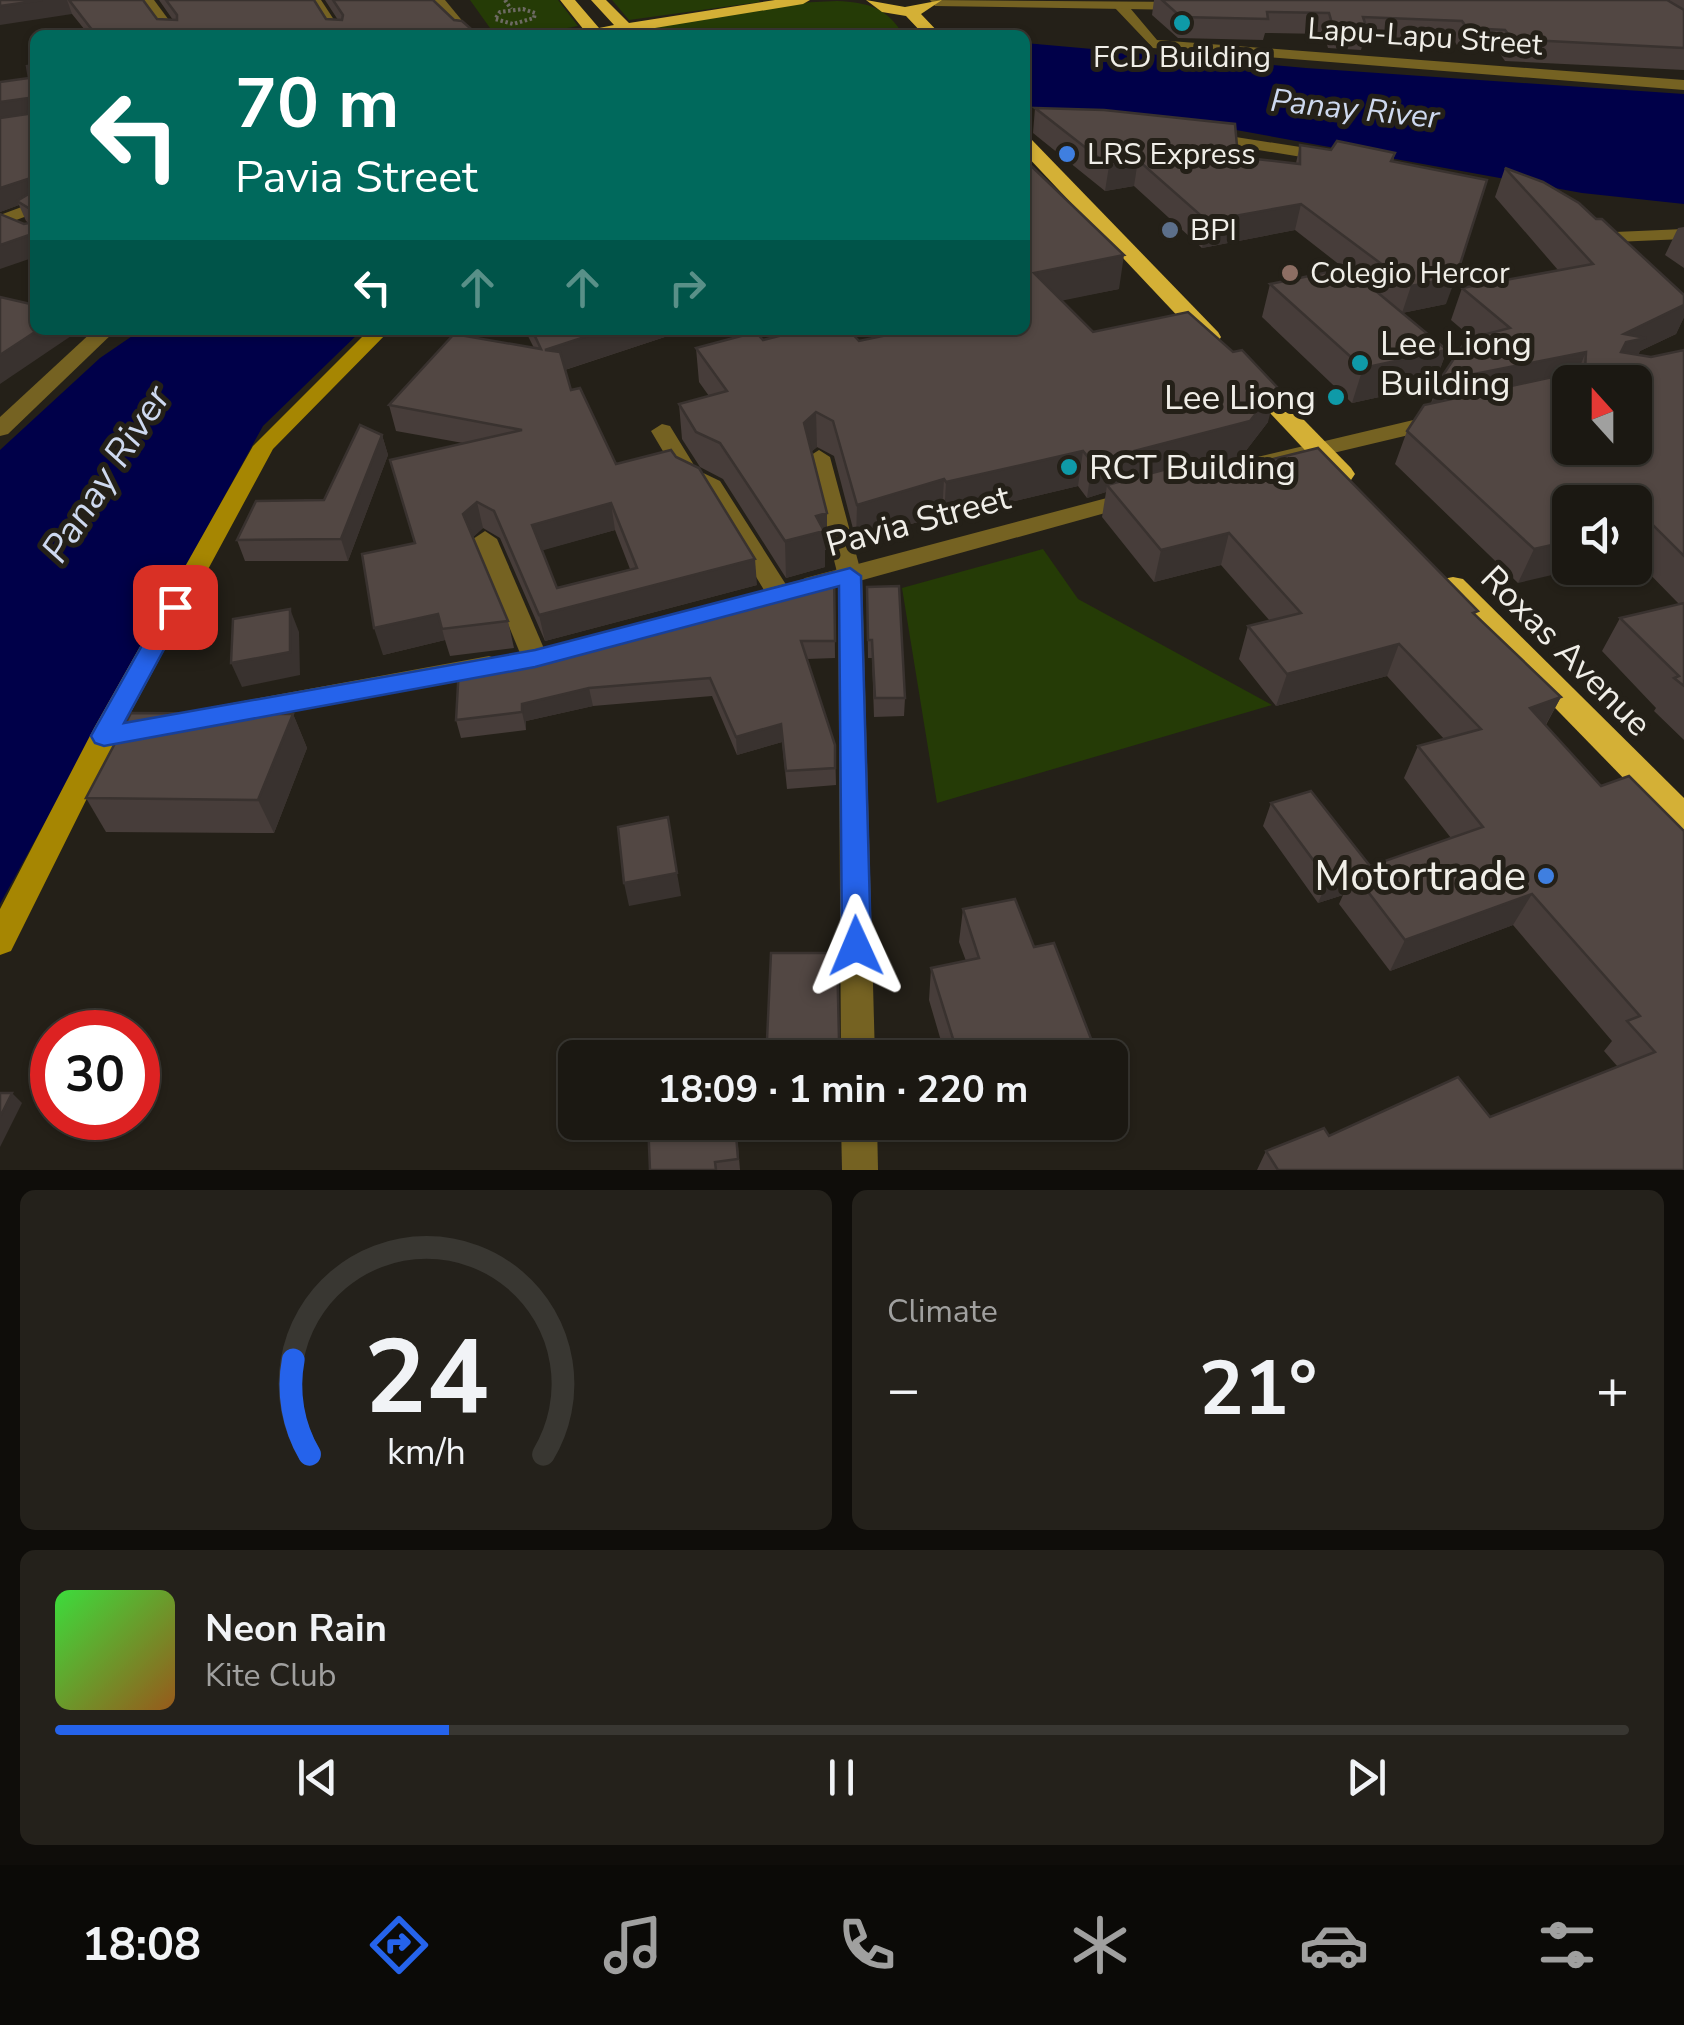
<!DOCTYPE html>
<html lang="en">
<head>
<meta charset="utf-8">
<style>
  body { margin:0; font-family:"Nunito Sans",sans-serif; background:#24211b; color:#f1f3f6; height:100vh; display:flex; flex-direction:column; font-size:38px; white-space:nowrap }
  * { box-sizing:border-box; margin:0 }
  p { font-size:32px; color:#a0a09f }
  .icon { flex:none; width:55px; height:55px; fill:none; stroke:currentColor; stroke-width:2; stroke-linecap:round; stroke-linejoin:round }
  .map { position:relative; height:1170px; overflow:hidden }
  .drawer { display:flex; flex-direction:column; gap:20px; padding:20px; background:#0f0d0a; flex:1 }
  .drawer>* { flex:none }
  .hud { position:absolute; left:30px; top:30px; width:1000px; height:305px; border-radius:15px; box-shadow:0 2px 8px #0004,0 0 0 2px #393732; background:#00695c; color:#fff; overflow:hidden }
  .needle { width:65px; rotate:339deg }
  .fabs { position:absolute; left:1552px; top:365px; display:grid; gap:20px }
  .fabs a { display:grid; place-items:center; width:100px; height:100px; border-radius:15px; background:#1b1812; box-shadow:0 2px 8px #0004,0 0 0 2px #393732; font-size:50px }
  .speed { position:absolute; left:30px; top:1010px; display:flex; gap:20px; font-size:50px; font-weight:700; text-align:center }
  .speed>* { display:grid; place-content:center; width:130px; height:130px; border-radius:50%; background:#1b1812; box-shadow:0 2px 8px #0004,0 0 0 2px #393732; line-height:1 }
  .speed .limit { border:15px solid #d22; background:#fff; color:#111 }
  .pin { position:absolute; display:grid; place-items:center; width:85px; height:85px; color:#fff; margin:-42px; border-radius:20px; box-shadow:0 5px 15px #0006 }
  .me { position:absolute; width:110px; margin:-55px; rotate:359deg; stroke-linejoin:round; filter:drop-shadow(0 0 8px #0008) }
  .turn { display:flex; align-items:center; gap:35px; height:210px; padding:0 40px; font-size:45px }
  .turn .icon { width:130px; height:130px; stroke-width:2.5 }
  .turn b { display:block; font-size:70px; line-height:85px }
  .lanes { display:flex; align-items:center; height:95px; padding:0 40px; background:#0003; justify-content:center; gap:50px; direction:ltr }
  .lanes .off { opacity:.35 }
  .big { font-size:75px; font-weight:700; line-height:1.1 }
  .drawer .card { flex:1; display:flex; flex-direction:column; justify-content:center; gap:15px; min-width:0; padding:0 35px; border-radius:15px; background:#24211b }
  .drawer .dial { align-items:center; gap:0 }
  .dial svg { height:260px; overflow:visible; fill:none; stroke:#393732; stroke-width:7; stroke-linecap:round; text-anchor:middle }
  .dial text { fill:#f1f3f6; stroke:none }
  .song { display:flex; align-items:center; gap:30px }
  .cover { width:120px; height:120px; border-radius:15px; background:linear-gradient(135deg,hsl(120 70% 55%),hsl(30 70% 35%)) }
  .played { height:10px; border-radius:5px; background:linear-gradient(90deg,#2563eb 25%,#393732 25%) }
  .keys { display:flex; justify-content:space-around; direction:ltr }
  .heat { display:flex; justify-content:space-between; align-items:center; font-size:55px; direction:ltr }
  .drawer .tiles { flex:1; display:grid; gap:20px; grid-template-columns:1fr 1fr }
  .card:last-child { grid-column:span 2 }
  .trip { position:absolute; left:558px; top:1040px; width:570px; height:100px; border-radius:15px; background:#1b1812; box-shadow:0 2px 8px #0004,0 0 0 2px #393732; font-weight:700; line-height:100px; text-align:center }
  .dock { display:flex; height:160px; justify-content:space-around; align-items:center; background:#0b0a07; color:#a0a09f }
  .dock .icon { width:70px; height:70px }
  .dock .selected { color:#2563eb }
  .dock b { font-size:45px; color:#f1f3f6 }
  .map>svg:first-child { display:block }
  .green { fill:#253b06 }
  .water { fill:#000049 }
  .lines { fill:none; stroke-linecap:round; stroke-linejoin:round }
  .path { stroke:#6d6a63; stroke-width:4; stroke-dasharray:2.5 2.5; stroke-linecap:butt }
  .service { fill:#756222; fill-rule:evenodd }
  .minor { fill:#756222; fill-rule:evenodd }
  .tertiary { fill:#756222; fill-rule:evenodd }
  .secondary { fill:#a68602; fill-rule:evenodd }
  .trunk { fill:#d4b036; fill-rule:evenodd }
  .wall { fill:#473d3a; fill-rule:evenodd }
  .shaded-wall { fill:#39322f }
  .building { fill:#524743; stroke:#39322f; stroke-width:2.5; fill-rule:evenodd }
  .route { fill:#2563eb; stroke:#184099; stroke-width:2.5 }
  .culture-dot { fill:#0f9aa8; stroke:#242018; stroke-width:4 }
  .shop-dot { fill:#3f7fe0; stroke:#242018; stroke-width:4 }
  .service-dot { fill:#5c6f8a; stroke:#242018; stroke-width:4 }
  .education-dot { fill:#8d6e63; stroke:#242018; stroke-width:4 }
  .labels { text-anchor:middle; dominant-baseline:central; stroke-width:10; stroke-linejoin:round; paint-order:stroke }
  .far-street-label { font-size:30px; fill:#f0eee8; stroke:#242018 }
  .far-poi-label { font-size:30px; fill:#f0eee8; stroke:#242018; text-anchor:start }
  .far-water-label { font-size:32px; font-style:italic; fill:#ced9ef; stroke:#242018 }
  .poi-label { font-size:35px; fill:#f0eee8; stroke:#242018; text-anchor:start }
  .street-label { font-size:35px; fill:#f0eee8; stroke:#242018 }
  .water-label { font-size:38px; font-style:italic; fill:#ced9ef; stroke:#242018 }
  .near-poi-label { font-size:42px; fill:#f0eee8; stroke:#242018; text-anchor:end }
</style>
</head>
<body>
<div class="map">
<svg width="1684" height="1170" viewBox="0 0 1684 1170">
  <rect width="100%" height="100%" fill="#242018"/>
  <g class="green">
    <path d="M470 0H558L578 26 531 35H495Z"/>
    <path d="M612 0H759L760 2 629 20Z"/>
    <path d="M837 1C867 2 888 8 903 35H604L794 3Z"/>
    <path d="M1043 549 1078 599 1272 705 937 803 902 588Z"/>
  </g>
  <g class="water">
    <path d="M1025 43 1306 68 1684 94V204L1582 193 1203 124 1025 106Z"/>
    <path d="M141 330H362L263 426 0 904V450L100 358Z"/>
  </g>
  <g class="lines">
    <g class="path">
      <path d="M505 0 511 9"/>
      <path d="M523 9 535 13 534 18 513 24 495 19 500 12Z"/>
    </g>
    <path class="service" d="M311 0H321L344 35H334Z"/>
    <g class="minor">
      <path d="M140 0H154L180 35H166Z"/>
      <path d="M431 0H445L474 35H460Z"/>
      <path d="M1115 2H1125L1157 40 1684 80V90L1153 48 1115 8Z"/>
      <path d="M35 202V213L0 226V215Z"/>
      <path d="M94 330H116L8 434 0 436V417Z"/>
      <path d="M662 424 670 426 697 470 720 481 792 594 788 600H770L704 491 680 480 651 431Z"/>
      <path d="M819 450 830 457 862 576 875 1058H841L838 576 808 457Z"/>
      <path d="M485 531 497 539 548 658 544 665H526L522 658 473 539Z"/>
      <path d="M841 1122H877L878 1170H842Z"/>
    </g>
    <g class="tertiary">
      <path d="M930 0 1186 2 1193 6 1186 10 935 6Z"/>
      <path d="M1204 132 1332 152 1340 157 1332 162 1198 140 1196 137Z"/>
      <path d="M1684 229V239L1592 243 1583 238 1592 233Z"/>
      <path d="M1443 413 1454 420 1451 425 1253 472 1242 465 1245 460Z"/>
      <path d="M1137 490 1149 497 1145 502 805 596 792 587 805 578Z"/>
      <path d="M489 656 498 659 502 666 498 673 194 730 184 727 180 720 184 713 194 710Z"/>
    </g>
    <path class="secondary" d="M369 330H390L273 449 118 736 11 951 0 955V909L94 728 253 446Z"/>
    <g class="trunk">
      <path d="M560 0H575L599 28 614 25 591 0H606L629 23 775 0H810L803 4 612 35H588Z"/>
      <path d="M866 0 905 7 942 0 921 14 941 35H924L906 16 882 12Z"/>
      <path d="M1025 138 1031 139 1218 332 1221 337 1218 342H1202L1025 154Z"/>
      <path d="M1247 368 1255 370 1351 468 1355 474 1351 480H1333L1239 380 1236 375 1239 370Z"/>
      <path d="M1453 577 1463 579 1684 798V832L1672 828 1443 593 1439 586 1443 579Z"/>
    </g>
  </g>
  <g class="wall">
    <path d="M0 0H143L157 19 173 20 159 0H314L326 19 338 20 325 0H433L454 20 478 35H89L72 14Z"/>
    <path d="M1136 0H1666L1669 1 1670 0H1684V70L1505 61 1498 51 1460 50 1455 42 1364 39 1361 50 1328 48 1324 34 1265 33 1263 40 1178 38 1152 15 1154 0Z"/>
    <path d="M29 78 35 257 24 224 29 223 26 221 19 205 0 212V82Z"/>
    <path d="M1035 108 1238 157 1296 163 1300 145 1331 150 1395 153 1393 162 1446 304 1402 313 1447 350 1434 385 1352 403 1262 317 1270 284 1345 269 1295 230 1202 248 1134 186 1105 191 1033 133Z"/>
    <path d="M1025 160 1119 289 1061 300 1093 332 1268 422 1241 457 1226 461 1223 471 1476 616 1561 697 1546 725 1601 786 1684 1170H1257L1266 1151 1329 1136 1490 1117 1618 1067 1604 1051 1612 1041 1513 925 1390 971 1339 904 1343 895 1318 903 1263 826 1271 803 1370 866 1451 838 1404 778 1418 746 1444 739 1387 676 1276 706 1239 659 1248 626 1270 621 1221 565 1154 582 1102 517 1106 492 1087 498 1078 486 944 518 942 515 856 540 834 456 817 447 811 452 827 549 825 550V567L786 578 723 479 700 467 682 439 679 404 709 396 699 382 696 348 763 340 859 341 1025 330Z"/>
    <path d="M1505 168 1596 219 1684 295V317L1676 334 1640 351 1638 355 1651 357 1684 350V740L1654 711 1656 708 1602 651 1620 618 1679 604 1635 559V502L1518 583 1395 464 1407 431 1431 403 1439 381 1471 337 1451 320 1462 288 1558 270 1495 197Z"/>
    <path d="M1684 227V268L1665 255 1678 228Z"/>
    <path d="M525 330H686L565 370 571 390 616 464 757 585 545 641 500 538 483 528 473 537 508 621 514 648 450 656 445 640 383 655 415 543 463 443 396 431 389 405 534 348ZM615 530 630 569 557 588 542 550Z"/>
    <path d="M382 435 388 455 348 561H245L237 540 324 500Z"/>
    <path d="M834 572 835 658 807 659 835 745 836 785 787 789 782 742 737 755 712 696 593 706 526 721V730L461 738 456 720 532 654Z"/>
    <path d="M867 587 905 698 904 716 874 717 872 658H868Z"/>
    <path d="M293 714 307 748 274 833 106 832 86 798Z"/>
    <path d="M963 909 1034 947 1095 1049 1092 1058H946L929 1000 931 968 966 961 959 942Z"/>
    <path d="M837 953 839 1058H768L767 1040Z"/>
    <path d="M736 1122 740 1170H650Z"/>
  </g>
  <g class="shaded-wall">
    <path d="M42 0H67L72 14 0 25V6Z"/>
    <path d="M29 98 35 111 0 122V102Z"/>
    <path d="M1138 160 1134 186 1105 191 1109 166Z"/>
    <path d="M28 179 35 194 17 201 19 205 0 212V188Z"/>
    <path d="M1301 204 1295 230 1202 248 1207 221Z"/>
    <path d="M35 233V257L0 269V245Z"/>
    <path d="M1124 255 1119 289 1031 307 1034 273Z"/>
    <path d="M1456 277 1446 304 1402 313 1411 286Z"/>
    <path d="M1684 305V317L1676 334 1640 351 1631 370 1611 374 1624 334Z"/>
    <path d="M38 330H72L74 334 0 384V355Z"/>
    <path d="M606 330H686L549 375 545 350Z"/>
    <path d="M1447 350 1434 385 1352 403 1363 368Z"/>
    <path d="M1586 352 1573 382 1428 414 1439 381Z"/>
    <path d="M1277 387 1268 422 1241 457 1226 461 1220 485H1107L1106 492 1087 498 1092 462Z"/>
    <path d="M816 412 817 447 804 458V423Z"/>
    <path d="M382 435 388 455 348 561 341 539Z"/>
    <path d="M1083 451 1078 486 944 518 946 482Z"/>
    <path d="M944 479 942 515 856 540 857 505Z"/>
    <path d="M477 502 483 528 470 540 463 514Z"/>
    <path d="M611 503 615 530 537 552 532 525Z"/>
    <path d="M827 513V549L825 550V567L786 578 785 541 816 516Z"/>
    <path d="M1650 522 1635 550V525Z"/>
    <path d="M1229 533 1221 565 1154 582 1161 550Z"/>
    <path d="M1570 541V568H1582L1518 583 1534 549Z"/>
    <path d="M755 559 757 585 545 641 539 615Z"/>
    <path d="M290 609 299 632 300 675 242 687 231 663Z"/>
    <path d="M438 614 445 640 383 655 374 628Z"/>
    <path d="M1399 644 1387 676 1276 706 1287 674Z"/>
    <path d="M589 688 593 706 526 721V730L522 712V704Z"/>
    <path d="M1561 697 1543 729 1530 708Z"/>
    <path d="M293 714 307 748 274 833 258 800Z"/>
    <path d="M781 724 782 742 737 755 736 737Z"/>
    <path d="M1353 872 1343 895 1318 903 1328 880Z"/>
    <path d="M677 873 681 896 629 906 624 883Z"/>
    <path d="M1532 894 1513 925 1390 971 1405 940Z"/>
    <path d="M1095 1049 1092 1058H1053Z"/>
    <path d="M12 1093 22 1103 0 1147V1117Z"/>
  </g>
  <g class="building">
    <path d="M0 0H42L0 6Z"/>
    <path d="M69 0H143L157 19 177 20V15L166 0H314L326 19 342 20 343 15 333 0H433L454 20 462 21 478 35H96Z"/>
    <path d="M1162 0H1667L1684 10V48L1512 39 1505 30 1467 28 1462 21 1363 17 1367 29 1333 27 1329 13 1267 12 1268 19 1181 17Z"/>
    <path d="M35 65V233L0 245V214L24 224 29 223 30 209 17 201 30 193 28 179 0 188V118L28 114 29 98 0 102V82L29 78 27 66Z"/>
    <path d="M1035 108 1104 110 1235 124 1238 157 1300 164V145L1331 150 1337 141 1395 153 1391 161 1487 180 1456 277 1411 286 1301 204 1207 221 1138 160 1109 166Z"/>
    <path d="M1025 160 1124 255 1034 273 1093 332 1188 312 1233 352 1242 350 1277 387 1250 421 1092 462 1083 451 946 482 944 479 857 505 833 421 816 412 804 423 827 513 816 516 824 531 785 541 720 443 696 432 679 404 727 391 696 348 756 332 763 340 802 330H849L859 341 911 330H1025Z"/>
    <path d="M1505 168 1543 182 1579 203 1596 219H1602L1684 295V305L1624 334 1646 338 1626 342 1621 352 1651 357 1684 350V556L1650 522 1635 525V502H1570V541L1534 549 1407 431 1424 405 1585 370 1586 352 1439 381 1467 339 1510 328 1462 288 1593 264ZM1570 382H1635V448H1570Z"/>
    <path d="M1348 268 1447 350 1363 368 1270 284Z"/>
    <path d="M0 297 35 305V330H38L0 355Z"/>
    <path d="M532 330H606L545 350 560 352 571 390 580 388 616 464 671 450 676 457 699 468 755 559 539 615 494 511 477 502 463 514 508 621 442 629 438 614 374 628 362 554 415 543 390 460 522 430 389 405 454 334 541 349ZM611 503 637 568 557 588 532 525Z"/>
    <path d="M360 425 382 435 341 539 237 540 256 501 324 500Z"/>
    <path d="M1318 448 1478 611 1473 613 1561 697 1530 708 1601 786 1629 776 1684 831V1170H1278L1266 1151 1324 1128 1329 1136 1458 1077 1490 1117 1655 1052 1627 1021 1640 1016 1532 894 1405 940 1353 872 1483 827 1418 746 1481 729 1399 644 1287 674 1248 626 1301 613 1229 533 1161 550 1107 485 1227 453 1211 474Z"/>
    <path d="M834 572 835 641H801L835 745V768L786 771 781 724 736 737 710 678 589 688 522 704V712L456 720 459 667 532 654Z"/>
    <path d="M899 586 905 698H875L872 640H868L867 587Z"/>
    <path d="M1684 603V686L1674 678 1679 676 1620 618Z"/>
    <path d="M290 609V652L231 663 233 619Z"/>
    <path d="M131 713 293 714 258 800 86 798Z"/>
    <path d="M1311 791 1370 866 1328 880 1271 803Z"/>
    <path d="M668 817 677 873 624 883 618 827Z"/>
    <path d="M1015 899 1034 947 1054 943 1095 1049 1053 1058H959L931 968 979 958 963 909Z"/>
    <path d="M771 953H837L839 1039 767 1040Z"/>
    <path d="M0 1093H12L0 1117Z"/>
    <path d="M648 1122H735L738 1159 715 1162 716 1170H650Z"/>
  </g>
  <path class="route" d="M850 568 861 576 871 946 867 955 856 959 846 955 842 946 839 586 535 667 104 746 95 743 91 736 167 601 175 599 187 607 124 723 535 650Z"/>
  <g class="culture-dot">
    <circle cx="1182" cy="23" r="10"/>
    <circle cx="1360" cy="363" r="10"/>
    <circle cx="1336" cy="397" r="10"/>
    <circle cx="1069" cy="467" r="10"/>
  </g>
  <g class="shop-dot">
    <circle cx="1067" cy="154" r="10"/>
    <circle cx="1546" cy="876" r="10"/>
  </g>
  <circle class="service-dot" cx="1170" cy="230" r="10"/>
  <circle class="education-dot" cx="1290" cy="273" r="10"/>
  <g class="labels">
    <g class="far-street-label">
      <text transform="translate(1425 37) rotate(4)">Lapu-Lapu Street</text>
    </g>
    <g class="far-poi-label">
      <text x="1182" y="57" text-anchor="middle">FCD Building</text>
      <text x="1087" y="154">LRS Express</text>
      <text x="1190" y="230">BPI</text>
      <text x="1310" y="273">Colegio Hercor</text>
    </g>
    <g class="far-water-label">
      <text transform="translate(1355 109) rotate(6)">Panay River</text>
    </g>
    <g class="poi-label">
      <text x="1380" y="343">Lee Liong<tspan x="1380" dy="40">Building</tspan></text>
      <text x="1316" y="397" text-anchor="end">Lee Liong</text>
      <text x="1089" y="467">RCT Building</text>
    </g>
    <g class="street-label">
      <text transform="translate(918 521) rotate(-15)">Pavia Street</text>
      <text transform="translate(1566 651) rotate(45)">Roxas Avenue</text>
    </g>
    <g class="water-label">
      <text transform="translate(106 474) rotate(-57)">Panay River</text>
    </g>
    <g class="near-poi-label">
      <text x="1526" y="876">Motortrade</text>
    </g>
  </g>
</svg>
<div class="fabs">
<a><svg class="needle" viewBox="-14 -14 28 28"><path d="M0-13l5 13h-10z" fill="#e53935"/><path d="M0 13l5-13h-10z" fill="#a0a09f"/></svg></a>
<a><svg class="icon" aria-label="sound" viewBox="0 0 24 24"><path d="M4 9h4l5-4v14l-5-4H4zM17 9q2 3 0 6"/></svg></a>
</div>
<div class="speed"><div class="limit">30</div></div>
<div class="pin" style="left:175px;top:607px;background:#d93025"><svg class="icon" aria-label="arrive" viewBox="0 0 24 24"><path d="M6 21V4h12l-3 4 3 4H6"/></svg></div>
<svg class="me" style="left:856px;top:946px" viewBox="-20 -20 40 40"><path d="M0-17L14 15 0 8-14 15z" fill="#2563eb" stroke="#fff" stroke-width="4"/></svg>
<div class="trip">18:09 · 1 min · 220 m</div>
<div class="hud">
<div class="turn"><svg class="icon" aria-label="left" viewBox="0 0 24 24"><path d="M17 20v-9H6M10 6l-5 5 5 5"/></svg><div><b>70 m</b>Pavia Street</div></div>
<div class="lanes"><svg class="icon" aria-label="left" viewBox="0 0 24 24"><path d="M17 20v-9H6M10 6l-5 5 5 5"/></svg><svg class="icon off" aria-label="ahead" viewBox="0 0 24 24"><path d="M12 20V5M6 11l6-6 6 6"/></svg><svg class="icon off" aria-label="ahead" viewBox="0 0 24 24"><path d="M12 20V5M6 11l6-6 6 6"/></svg><svg class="icon off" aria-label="right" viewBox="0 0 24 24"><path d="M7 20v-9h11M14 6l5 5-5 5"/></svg></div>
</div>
</div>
<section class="drawer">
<div class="tiles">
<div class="card dial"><svg viewBox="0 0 100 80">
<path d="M14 69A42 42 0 1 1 86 69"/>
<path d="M14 69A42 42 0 0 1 9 40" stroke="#2563eb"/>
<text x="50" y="56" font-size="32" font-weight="700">24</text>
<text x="50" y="72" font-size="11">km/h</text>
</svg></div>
<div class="card"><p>Climate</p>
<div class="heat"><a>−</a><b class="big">21°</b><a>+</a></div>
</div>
<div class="card">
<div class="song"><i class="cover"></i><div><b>Neon Rain</b><p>Kite Club</p></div></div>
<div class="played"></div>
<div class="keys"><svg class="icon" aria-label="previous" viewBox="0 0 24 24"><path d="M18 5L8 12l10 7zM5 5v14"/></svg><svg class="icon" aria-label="pause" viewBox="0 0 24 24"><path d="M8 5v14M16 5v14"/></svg><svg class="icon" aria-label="next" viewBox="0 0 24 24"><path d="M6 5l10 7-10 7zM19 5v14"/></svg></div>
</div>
</div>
</section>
<nav class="dock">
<b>18:08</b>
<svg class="icon selected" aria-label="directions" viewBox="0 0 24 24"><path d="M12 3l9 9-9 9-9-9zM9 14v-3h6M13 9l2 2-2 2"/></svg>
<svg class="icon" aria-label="music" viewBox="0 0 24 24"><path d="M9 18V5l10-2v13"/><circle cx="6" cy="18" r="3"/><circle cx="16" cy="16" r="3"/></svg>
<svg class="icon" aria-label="phone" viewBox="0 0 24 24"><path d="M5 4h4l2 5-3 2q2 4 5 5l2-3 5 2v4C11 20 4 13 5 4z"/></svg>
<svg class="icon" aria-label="climate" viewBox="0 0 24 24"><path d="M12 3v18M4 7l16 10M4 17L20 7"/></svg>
<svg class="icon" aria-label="car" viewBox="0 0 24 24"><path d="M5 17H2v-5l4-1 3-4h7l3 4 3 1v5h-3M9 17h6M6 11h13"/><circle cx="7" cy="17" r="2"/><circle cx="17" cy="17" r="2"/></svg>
<svg class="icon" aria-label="filters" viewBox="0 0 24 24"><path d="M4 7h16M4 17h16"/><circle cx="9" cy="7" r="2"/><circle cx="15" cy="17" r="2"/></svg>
</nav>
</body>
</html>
